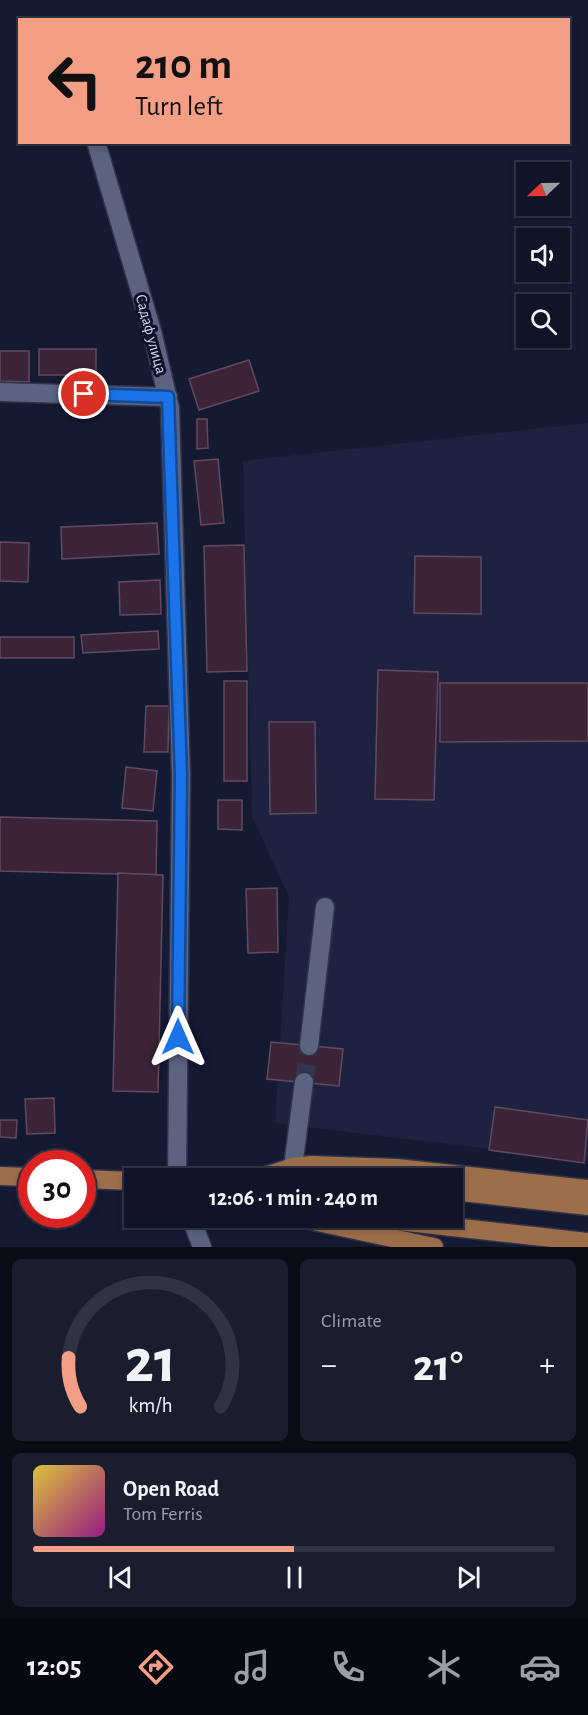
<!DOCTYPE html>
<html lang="en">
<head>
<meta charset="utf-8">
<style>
  body { margin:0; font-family:"Alegreya Sans",sans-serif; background:#191d2e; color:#f1f3f6; height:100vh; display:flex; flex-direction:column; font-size:22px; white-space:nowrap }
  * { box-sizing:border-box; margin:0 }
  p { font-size:20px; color:#9c9ea7 }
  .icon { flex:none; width:33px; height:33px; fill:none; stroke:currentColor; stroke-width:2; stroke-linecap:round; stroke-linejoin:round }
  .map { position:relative; height:1247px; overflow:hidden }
  .details { display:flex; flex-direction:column; gap:12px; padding:12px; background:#090b15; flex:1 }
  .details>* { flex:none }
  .guide { position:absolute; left:18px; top:18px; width:552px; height:126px; border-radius:0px; box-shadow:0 3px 9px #0003,0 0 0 2px #303343; background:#f49e86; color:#111; overflow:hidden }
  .needle { width:39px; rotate:248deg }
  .tools { position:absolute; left:516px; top:162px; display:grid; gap:12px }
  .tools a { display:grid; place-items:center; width:54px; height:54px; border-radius:0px; background:#101426; box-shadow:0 3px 9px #0003,0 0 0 2px #303343; font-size:30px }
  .speed { position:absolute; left:18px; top:1150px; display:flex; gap:12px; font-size:30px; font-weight:700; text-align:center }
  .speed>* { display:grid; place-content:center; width:78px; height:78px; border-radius:50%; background:#101426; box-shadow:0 3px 9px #0003,0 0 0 2px #303343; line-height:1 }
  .speed .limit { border:9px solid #d22; background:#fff; color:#111 }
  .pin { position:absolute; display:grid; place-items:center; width:51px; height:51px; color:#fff; margin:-26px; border:3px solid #fff; border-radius:50%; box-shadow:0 2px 6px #0007 }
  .me { position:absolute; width:66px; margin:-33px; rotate:0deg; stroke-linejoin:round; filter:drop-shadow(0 0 4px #0008) }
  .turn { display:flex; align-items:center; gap:21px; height:126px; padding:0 18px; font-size:27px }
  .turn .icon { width:78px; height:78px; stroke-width:2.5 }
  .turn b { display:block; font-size:42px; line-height:51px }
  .big { font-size:45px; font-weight:700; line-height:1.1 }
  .details .tile { flex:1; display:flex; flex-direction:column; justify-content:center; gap:9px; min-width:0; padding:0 21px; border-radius:9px; background:#191d2e }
  .details .dial { align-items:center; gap:0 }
  .dial svg { height:156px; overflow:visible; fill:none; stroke:#303343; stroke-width:7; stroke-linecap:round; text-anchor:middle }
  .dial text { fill:#f1f3f6; stroke:none }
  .song { display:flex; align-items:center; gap:18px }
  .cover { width:72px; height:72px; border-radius:9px; background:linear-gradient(135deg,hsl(50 70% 55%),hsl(310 70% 35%)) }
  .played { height:6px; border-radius:3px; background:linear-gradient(90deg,#f49e86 50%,#303343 50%) }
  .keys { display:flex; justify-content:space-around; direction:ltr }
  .heat { display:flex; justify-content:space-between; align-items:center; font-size:33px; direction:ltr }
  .details .tiles { flex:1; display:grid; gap:12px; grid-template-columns:1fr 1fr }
  .tile:last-child { grid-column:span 2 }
  .trip { position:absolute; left:124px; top:1168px; width:339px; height:60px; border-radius:0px; background:#101426; box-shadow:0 3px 9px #0003,0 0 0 2px #303343; font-weight:700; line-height:60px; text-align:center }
  .tabs { display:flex; height:96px; justify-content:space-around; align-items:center; background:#06080f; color:#9c9ea7 }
  .tabs .icon { width:42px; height:42px }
  .tabs .on { color:#f49e86 }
  .tabs b { font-size:27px; color:#f1f3f6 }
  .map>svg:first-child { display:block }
  .built { fill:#1d2240 }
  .building { fill:#3b2338; stroke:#63495f; stroke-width:1.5 }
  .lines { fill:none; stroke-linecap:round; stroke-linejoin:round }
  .minor-tunnel { stroke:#31364e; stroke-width:18; stroke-dasharray:18 9; stroke-linecap:butt }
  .minor-casing { stroke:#303247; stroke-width:21 }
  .major-casing { stroke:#303247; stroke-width:21 }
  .minor { stroke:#5b6381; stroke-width:18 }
  .major { stroke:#9d6e4a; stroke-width:18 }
  .route-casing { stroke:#114b97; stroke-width:15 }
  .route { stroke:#1a73e8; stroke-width:10 }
  .labels { text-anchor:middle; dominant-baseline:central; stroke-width:6; stroke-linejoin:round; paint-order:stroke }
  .street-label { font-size:16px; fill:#d0d5e6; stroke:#0d1129 }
</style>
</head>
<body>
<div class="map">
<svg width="588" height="1247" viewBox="0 0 588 1247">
  <rect width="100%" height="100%" fill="#151a33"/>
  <path class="built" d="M588 423V1161L275 1123 289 897 252 816 243 461Z"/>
  <g class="building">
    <rect x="39" y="349" width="57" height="26"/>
    <path d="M0 351H29V382L0 381Z"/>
    <path d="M249 360 259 391 199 410 189 379Z"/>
    <path d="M197 419H207L208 448 197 449Z"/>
    <path d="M218 459 224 523 201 525 194 461Z"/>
    <path d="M157 523 159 554 62 559 61 527Z"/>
    <path d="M0 542 29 543 28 582 0 581Z"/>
    <path d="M244 545 247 671 207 672 204 546Z"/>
    <path d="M415 556 481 557V614L414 613Z"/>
    <path d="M160 580 161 614 120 615 119 582Z"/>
    <path d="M158 631 159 649 83 653 81 635Z"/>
    <rect x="0" y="637" width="74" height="21"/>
    <path d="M378 670 438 672 434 800 375 799Z"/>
    <rect x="224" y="681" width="23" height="100"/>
    <path d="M440 683H588V741L440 742Z"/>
    <path d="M146 706H169L168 752H144Z"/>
    <path d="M269 722H315L316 813 270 814Z"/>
    <path d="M126 767 157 771 153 811 122 808Z"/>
    <path d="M218 800H242V830L218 829Z"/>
    <path d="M0 817 157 821 156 875 0 871Z"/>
    <path d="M118 873 163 875 158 1092 113 1091Z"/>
    <path d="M277 888 278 952 248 953 246 889Z"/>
    <path d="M271 1042 343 1049 339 1086 267 1079Z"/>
    <path d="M54 1098 55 1133 27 1134 25 1099Z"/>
    <path d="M495 1107 588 1120 584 1163 489 1150Z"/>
    <path d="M0 1120H17L16 1138 0 1137Z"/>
  </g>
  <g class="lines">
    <path class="minor-tunnel" d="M304 1082 309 1046"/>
    <g class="minor-casing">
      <g id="minor">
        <path d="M96 142 152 331 170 408 181 776 177 1179"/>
        <path d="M0 392 168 397"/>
        <path d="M309 1046 325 907"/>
        <path d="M293 1167 304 1082"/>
        <path d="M191 1218 202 1247"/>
      </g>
    </g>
    <g class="major-casing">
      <g id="major">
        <path d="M0 1176 32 1177"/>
        <path d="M284 1178 345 1179"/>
        <path d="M82 1179 135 1181"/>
        <path d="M256 1179 293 1167 311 1165 397 1168 588 1189"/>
        <path d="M453 1191 588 1206"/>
        <path d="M299 1218 434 1247"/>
        <path d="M371 1218 588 1242"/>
      </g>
    </g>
    <use href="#minor" class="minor"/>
    <use href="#major" class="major"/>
  </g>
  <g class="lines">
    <g class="route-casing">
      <path id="route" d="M84 394 168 397 181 776 178 1037"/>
    </g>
    <use href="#route" class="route"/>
  </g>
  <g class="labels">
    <g class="street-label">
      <text transform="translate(151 334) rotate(75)">Садаф улица</text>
    </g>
  </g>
</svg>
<div class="tools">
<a><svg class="needle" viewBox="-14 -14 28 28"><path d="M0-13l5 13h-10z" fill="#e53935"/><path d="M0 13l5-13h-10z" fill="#9c9ea7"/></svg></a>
<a><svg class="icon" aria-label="sound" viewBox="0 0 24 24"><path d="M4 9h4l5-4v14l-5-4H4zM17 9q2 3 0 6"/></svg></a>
<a><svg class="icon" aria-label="search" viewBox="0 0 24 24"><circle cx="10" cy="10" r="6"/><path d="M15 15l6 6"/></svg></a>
</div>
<div class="speed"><div class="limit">30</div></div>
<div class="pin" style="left:84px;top:394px;background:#d93025"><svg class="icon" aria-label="arrive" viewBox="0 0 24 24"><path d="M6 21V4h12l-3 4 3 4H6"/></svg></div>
<svg class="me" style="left:178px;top:1037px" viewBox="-20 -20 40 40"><path d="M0-17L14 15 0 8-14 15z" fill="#1a73e8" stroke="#fff" stroke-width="4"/></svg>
<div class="trip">12:06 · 1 min · 240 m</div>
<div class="guide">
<div class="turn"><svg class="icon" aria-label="left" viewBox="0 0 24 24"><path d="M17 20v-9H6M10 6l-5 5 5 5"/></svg><div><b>210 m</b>Turn left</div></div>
</div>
</div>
<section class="details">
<div class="tiles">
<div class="tile dial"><svg viewBox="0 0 100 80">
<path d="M14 69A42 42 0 1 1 86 69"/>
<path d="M14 69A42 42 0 0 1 8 44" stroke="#f49e86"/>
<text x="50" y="56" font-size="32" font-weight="700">21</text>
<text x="50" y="72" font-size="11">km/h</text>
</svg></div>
<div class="tile"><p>Climate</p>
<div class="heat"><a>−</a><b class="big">21°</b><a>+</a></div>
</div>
<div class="tile">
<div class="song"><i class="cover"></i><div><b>Open Road</b><p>Tom Ferris</p></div></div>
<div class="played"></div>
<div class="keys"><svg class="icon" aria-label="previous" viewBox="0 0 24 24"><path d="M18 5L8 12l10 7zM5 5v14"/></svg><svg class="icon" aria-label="pause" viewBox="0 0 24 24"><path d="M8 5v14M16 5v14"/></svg><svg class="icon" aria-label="next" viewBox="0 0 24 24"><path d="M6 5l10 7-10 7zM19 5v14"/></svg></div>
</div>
</div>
</section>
<nav class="tabs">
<b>12:05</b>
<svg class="icon on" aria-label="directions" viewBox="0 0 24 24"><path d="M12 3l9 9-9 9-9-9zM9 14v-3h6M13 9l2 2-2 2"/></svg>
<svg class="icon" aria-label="music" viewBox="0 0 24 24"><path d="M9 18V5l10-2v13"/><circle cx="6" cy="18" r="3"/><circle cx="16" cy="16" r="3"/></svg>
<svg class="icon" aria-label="phone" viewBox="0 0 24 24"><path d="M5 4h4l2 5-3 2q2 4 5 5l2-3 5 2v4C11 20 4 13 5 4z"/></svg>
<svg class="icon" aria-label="climate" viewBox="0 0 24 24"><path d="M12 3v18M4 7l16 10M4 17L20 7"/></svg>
<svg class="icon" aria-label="car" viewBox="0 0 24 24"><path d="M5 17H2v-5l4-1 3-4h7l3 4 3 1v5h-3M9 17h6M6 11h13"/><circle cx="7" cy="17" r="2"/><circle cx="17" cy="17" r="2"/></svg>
</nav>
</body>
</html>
